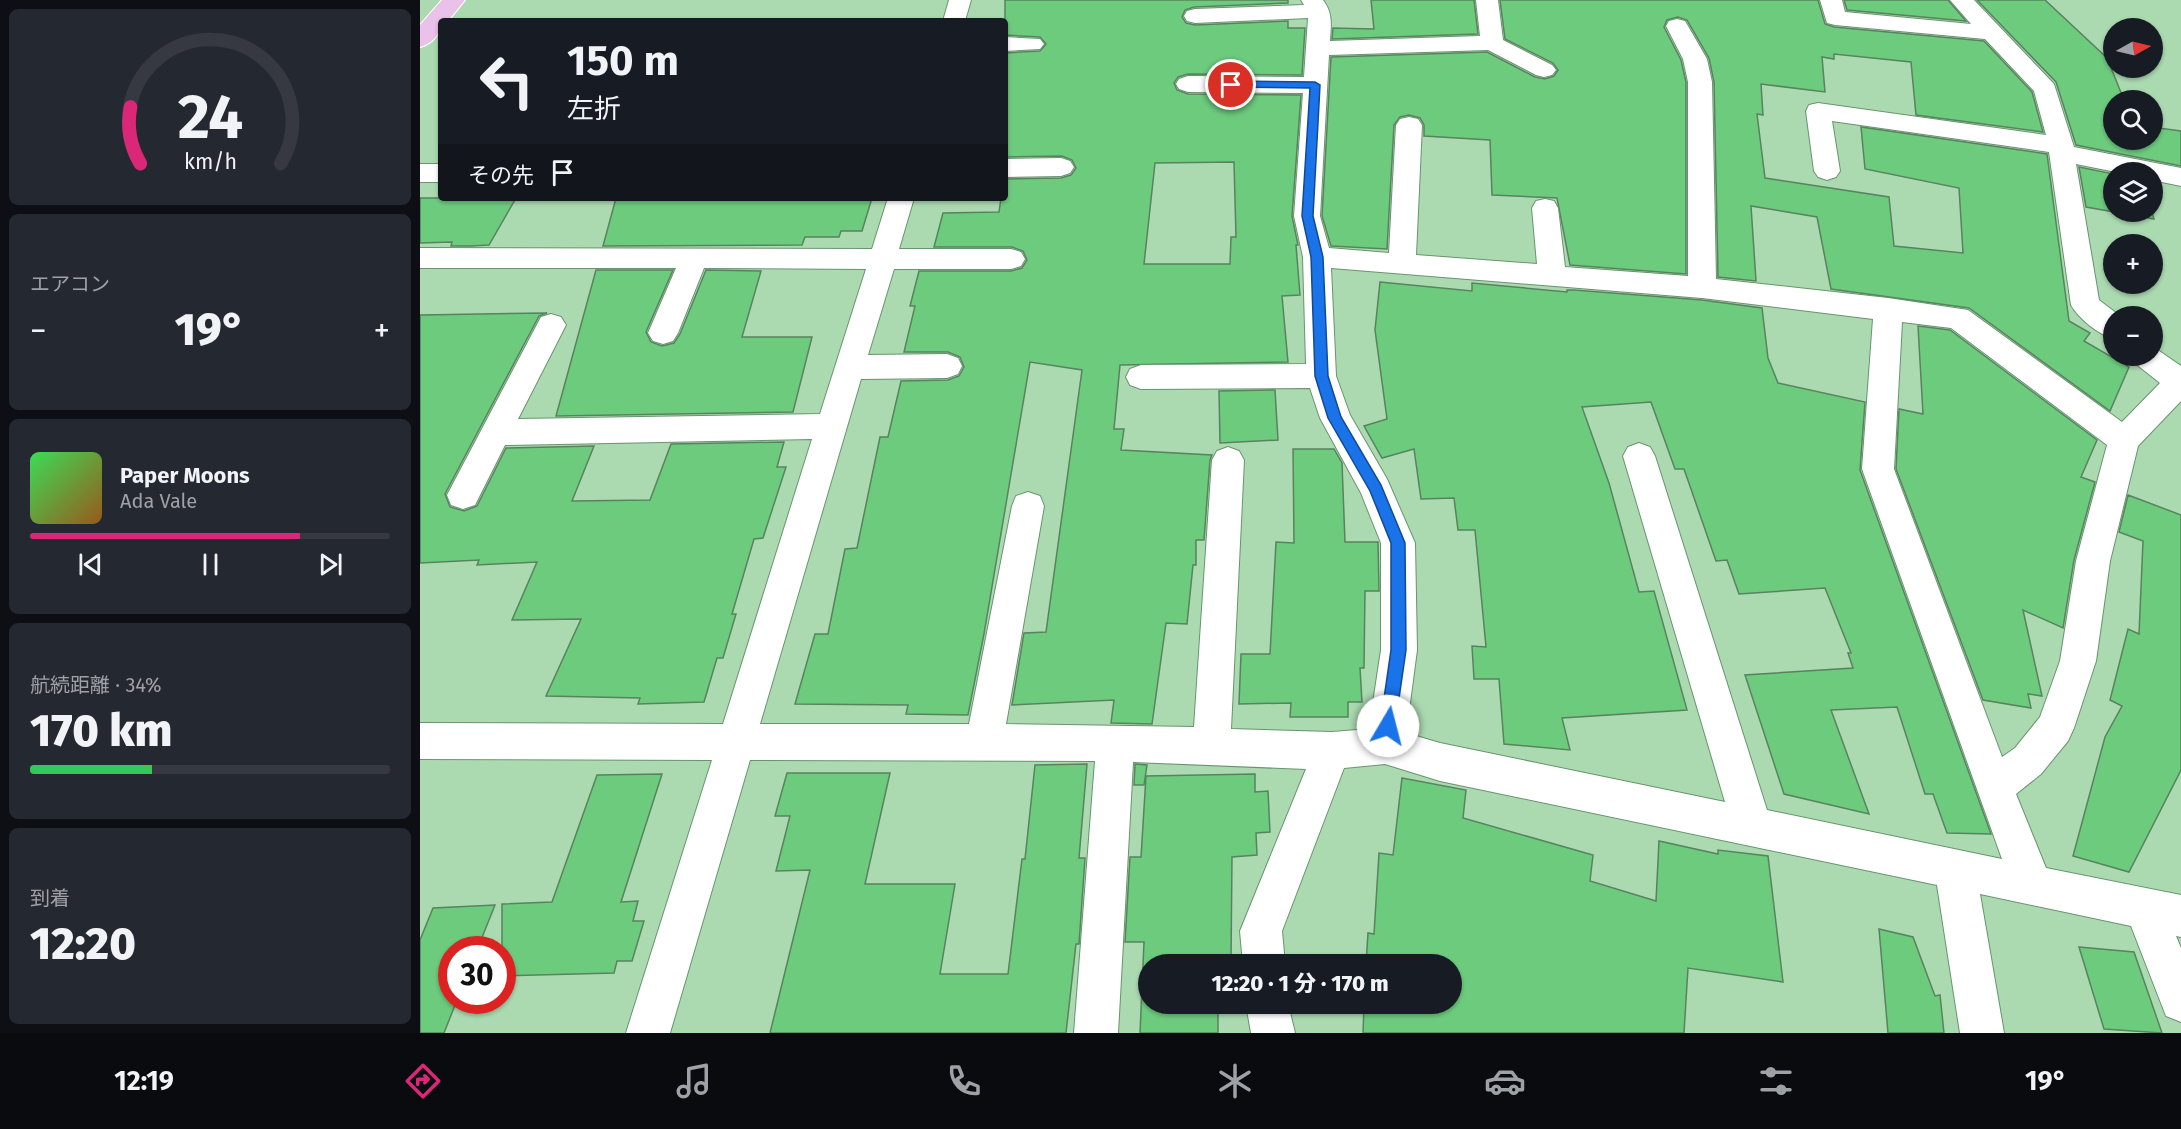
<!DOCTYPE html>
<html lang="ja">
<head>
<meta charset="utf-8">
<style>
  body { margin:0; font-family:"Fira Sans","Noto Sans JP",sans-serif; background:#242831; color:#f1f3f6; height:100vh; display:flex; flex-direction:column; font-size:22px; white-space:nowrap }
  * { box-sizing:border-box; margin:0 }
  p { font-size:20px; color:#9ea1a6 }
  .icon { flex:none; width:33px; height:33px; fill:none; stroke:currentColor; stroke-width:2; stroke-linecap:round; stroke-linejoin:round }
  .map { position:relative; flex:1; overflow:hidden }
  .drawer { display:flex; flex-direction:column; gap:9px; padding:9px; background:#0d0f14; width:420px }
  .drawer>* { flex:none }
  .hud { position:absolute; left:18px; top:18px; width:570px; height:183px; border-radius:6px; box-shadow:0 2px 4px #0004; background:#171b24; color:#f1f3f6; overflow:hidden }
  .needle { width:39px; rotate:82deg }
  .fabs { position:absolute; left:1683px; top:18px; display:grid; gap:12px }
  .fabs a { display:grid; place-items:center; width:60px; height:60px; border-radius:50%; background:#171b24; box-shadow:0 2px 4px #0004; font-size:30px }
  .speed { position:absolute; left:18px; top:936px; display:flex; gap:12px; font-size:30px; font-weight:700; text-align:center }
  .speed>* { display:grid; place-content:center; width:78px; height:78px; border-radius:50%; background:#171b24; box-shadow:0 2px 4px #0004; line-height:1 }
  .speed .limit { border:9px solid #d22; background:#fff; color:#111 }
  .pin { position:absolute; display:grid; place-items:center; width:51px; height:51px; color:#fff; margin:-26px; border:3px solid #fff; border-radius:50%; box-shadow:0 2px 6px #0007 }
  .me { position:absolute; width:66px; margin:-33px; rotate:8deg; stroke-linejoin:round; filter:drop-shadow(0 0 4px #0008) }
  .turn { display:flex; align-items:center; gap:21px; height:126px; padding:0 30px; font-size:27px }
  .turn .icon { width:78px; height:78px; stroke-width:2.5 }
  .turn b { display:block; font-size:42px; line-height:51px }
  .then { display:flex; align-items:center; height:57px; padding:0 30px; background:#0003; gap:12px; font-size:22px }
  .big { font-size:45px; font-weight:800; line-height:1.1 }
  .drawer .card { flex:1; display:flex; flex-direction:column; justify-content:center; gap:9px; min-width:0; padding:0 21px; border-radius:9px; background:#242831 }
  .drawer .dial { align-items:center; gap:0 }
  .dial svg { height:156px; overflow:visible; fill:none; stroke:#363941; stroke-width:7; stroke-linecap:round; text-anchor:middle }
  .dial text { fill:#f1f3f6; stroke:none }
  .song { display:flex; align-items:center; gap:18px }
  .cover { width:72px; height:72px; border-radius:9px; background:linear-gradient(135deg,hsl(130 70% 55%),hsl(30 70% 35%)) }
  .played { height:6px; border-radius:3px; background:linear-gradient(90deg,#db2777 75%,#363941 75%) }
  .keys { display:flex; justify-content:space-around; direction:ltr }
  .heat { display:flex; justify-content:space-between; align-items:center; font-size:33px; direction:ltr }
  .charge { height:9px; border-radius:4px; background:linear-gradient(90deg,#34c759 34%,#363941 0) }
  .trip { position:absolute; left:718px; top:954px; width:324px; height:60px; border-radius:30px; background:#171b24; box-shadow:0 2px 4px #0004; font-weight:800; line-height:60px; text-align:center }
  .dock { display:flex; height:96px; justify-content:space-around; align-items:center; background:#090b0e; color:#9ea1a6 }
  .dock .icon { width:42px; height:42px }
  .dock .selected { color:#db2777 }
  .dock b { font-size:27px; color:#f1f3f6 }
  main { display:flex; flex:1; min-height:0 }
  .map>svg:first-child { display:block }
  .building { fill:#6dcb7e; stroke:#58835e; stroke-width:1.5; fill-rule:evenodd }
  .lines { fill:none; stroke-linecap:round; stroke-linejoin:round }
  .minor-casing { stroke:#68946f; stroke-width:2 }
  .major-casing { stroke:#fff; stroke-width:2 }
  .minor { fill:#fff; fill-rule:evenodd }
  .major { fill:#eac1e8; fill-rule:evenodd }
  .route { fill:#1a73e8; stroke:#114b97; stroke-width:1.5 }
</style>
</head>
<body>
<main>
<section class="drawer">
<div class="card dial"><svg viewBox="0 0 100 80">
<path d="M14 69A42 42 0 1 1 86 69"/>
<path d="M14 69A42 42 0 0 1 9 40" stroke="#db2777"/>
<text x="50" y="56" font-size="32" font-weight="700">24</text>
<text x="50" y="72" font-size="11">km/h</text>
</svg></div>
<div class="card"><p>エアコン</p>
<div class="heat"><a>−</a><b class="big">19°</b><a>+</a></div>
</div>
<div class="card">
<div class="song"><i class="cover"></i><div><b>Paper Moons</b><p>Ada Vale</p></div></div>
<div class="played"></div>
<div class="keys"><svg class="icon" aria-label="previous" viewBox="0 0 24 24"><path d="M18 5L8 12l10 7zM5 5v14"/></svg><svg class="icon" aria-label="pause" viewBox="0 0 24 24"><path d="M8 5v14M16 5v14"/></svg><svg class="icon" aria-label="next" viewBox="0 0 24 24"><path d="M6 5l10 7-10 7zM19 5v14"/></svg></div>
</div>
<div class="card"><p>航続距離 · 34%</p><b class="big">170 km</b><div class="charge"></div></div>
<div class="card"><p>到着</p><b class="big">12:20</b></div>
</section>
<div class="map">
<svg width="1761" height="1033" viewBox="0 0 1761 1033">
  <rect width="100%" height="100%" fill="#abdab1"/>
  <g class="building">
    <path d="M585 0H868V3L774 7 765 10 762 17 766 23 775 25 868 21V28H885L882 75 768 74 758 77 754 83 757 90 768 94 881 95 872 216 878 245H876L880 295 862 296 868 362 700 365 694 429H704L701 450 792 455 790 460 784 540H776V565H773L767 624 746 623 732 724 691 723 694 700 592 705 604 633 626 632 662 370 610 362 564 634 548 715 486 714 488 705 375 704 395 634H408L425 549 437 548 460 437H468L481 381 528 380 539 376 544 367 540 357 528 352H484L495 306H490L499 271H591L602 268 607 260 603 251 592 247H514L523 213 579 212 581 198H585V179L641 178 651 175 656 168 652 160 642 156 585 157V53L620 51 626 44 620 37 585 35ZM814 162 816 237H811L810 264H724L735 163Z"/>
    <path d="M951 0H1054L1058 34 912 39 913 28 954 29Z"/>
    <path d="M1080 0H1398L1405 24 1414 27 1564 41 1612 92 1623 132 1496 115 1491 62 1414 54V59L1402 57 1405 92 1341 84 1343 115 1337 114 1345 178 1469 197 1474 246 1543 253 1539 188 1445 169 1441 127 1627 154 1649 321 1670 333 1664 341 1709 367 1690 411 1549 308 1411 289 1397 217 1331 206 1336 281 1298 277 1294 82 1289 58 1267 20 1258 17 1247 20 1244 27 1261 60 1266 82V274L1150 265 1137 198 1072 195 1070 140 1004 136V125L1000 118 989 115 980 117 974 125 967 249 911 246 902 216 911 57 1067 52 1115 77 1125 79 1134 76 1138 70 1133 63 1085 39Z"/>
    <path d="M1424 0H1528L1546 21 1427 10Z"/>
    <path d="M1557 0H1625L1687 58 1704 100H1694V140H1732V127L1761 131V166L1656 145 1636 82Z"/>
    <path d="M1659 167 1694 174V212H1732L1734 219 1666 207Z"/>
    <path d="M0 198H96L69 245 51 246H31L32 242 0 243Z"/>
    <path d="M196 198H452L442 231H421L419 237H385L382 245 183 246Z"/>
    <path d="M176 270H253L226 332 231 342 242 346 254 343 260 334 286 270 341 271 322 337H392L373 412 136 416Z"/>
    <path d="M960 282 1052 291V283L1147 292V290H1154L1282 300 1342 308 1348 358 1358 383 1445 402 1440 470 1571 834 1527 833 1513 794H1505L1477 707 1411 710 1449 814 1364 794 1325 675 1433 668 1428 653H1431L1405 588 1319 594 1307 560 1296 561 1264 469H1255L1231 402 1162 407 1189 483 1219 592 1234 591 1267 710 1142 718 1150 750 1084 744 1079 679H1054L1052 646 1066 647 1055 530H1038L1034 498 1001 499 994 449 962 458 944 426 967 419 955 330Z"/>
    <path d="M127 313 119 316 25 494 30 507 44 511 57 506 86 448 174 446 152 501 230 500 251 444 364 442 357 467H366L343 538 334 539 312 614H316L303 658H297L284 702 218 704 220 698 126 696 161 619 92 620 117 562 57 565 59 560 0 563V315Z"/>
    <path d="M1498 326 1530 330 1677 440 1661 477 1675 482 1654 560 1643 628 1603 610 1622 696 1608 694 1611 708 1563 700 1476 469 1479 409 1503 414Z"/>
    <path d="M855 390 858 440 800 443 799 391Z"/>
    <path d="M873 449H914L922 463 925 542H958L959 591H945L944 668H940L942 702H928V717H870L871 703 819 704 821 654H850L856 542 874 543Z"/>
    <path d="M1708 495 1761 515V770L1709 872 1653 856 1685 737 1702 706 1690 700 1708 629 1719 634 1723 541 1699 532Z"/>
    <path d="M667 764 659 858H665L659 944H656L646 1033H350L390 870 356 871 370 816H355L367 773H470L445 884H535L520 974H588L602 859H605L615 765Z"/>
    <path d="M715 764 727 765 724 785H714Z"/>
    <path d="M242 774 201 902 218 901 213 921H224L212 961H197L194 973 82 976V904L132 902 177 775Z"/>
    <path d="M835 774V792L848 791 850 832 836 833 837 855 812 857 811 963 729 964V1004H798V1033H720L724 942H705L710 857H721L726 776Z"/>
    <path d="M982 778 1046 790 1043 818 1173 855 1170 881 1236 901 1239 841 1298 854V850L1348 856 1363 982 1268 968 1264 1033H943L944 1004H1032V964H946L948 933 954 934 959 853 973 855Z"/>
    <path d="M75 905 57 950H32V1000H37L24 1033H0V940L13 908Z"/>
    <path d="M1459 929 1493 937 1515 996 1520 995 1524 1033H1468Z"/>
    <path d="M1659 947 1714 952 1742 1033 1684 1029Z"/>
  </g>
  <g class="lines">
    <g class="minor-casing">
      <g id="minor">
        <path d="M529 0H551L545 21H523Z"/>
        <path d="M881 0H903C913 13 911 24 910 41L1060 36 1056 0H1078L1083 40 1132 65 1136 70 1132 75 1124 77 1116 75 1068 50 909 55 900 216 909 248 969 253 976 125 980 119 989 117 998 119 1002 125 996 255 1117 264 1112 208 1116 201 1125 199 1134 201 1138 208 1145 267 1268 276V82L1263 59 1246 26 1249 21 1257 19 1265 21 1268 26 1287 59 1292 82 1296 279 1468 298 1548 310 1702 422 1740 383 1716 364 1712 356H1732V346L1761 366V401L1718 446 1690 561 1676 661 1654 728 1648 741 1621 774 1596 794 1626 868 1761 895V937L1756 936 1761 948V1022L1746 1016 1711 926 1560 894 1584 1033H1540L1517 885 1020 781 965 764 924 768 862 931 865 964H823L820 931 886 769 713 762 698 1033H654L675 761 330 760 250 1033H206L292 760 0 759V723L303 724 392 439 85 445 55 505 43 509 31 505 27 495 121 317 131 314 141 317 146 325 98 419 400 414 446 269 284 268 258 333 253 341 243 344 233 341 228 333 256 268H0V248L452 249 468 198H494L479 249H591L601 252 605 259 601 266 591 269H474L448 355 527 354 538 358 542 366 538 374 527 378 441 379 340 724H549L592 506 596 496 608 492 620 496 624 506 586 724 774 727 792 460 797 451 808 447 819 451 824 460 811 729 912 732 949 729 961 650V543L941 493 900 418 890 388 721 389 710 385 706 377 710 369 721 365 886 364 883 257 874 216 883 93 768 92 759 89 756 84 759 79 768 76 884 77 888 18 775 23 767 21 764 16 767 11 775 9 884 5ZM911 268 1282 298 1453 319 1442 469 1582 859 1347 810 1235 456 1230 447 1219 443 1208 447 1203 456 1305 802 1020 743 986 733 997 650 995 543 967 479 930 415 916 376ZM1482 322 1531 328 1687 445 1656 561 1640 661 1620 717 1595 748 1582 757 1474 469Z"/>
        <path d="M1400 0H1422L1425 12 1551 24 1530 0H1554L1634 84 1654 147 1761 168V186L1732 180V172H1696L1656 164 1679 300 1700 316H1694V339C1678 334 1659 319 1651 305L1629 152 1412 121 1420 171 1416 177 1407 180 1398 177 1394 171 1386 111 1389 105 1398 103 1626 135 1614 91 1565 39 1415 25 1407 23Z"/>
        <path d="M585 37 620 39 624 44 620 49 585 51Z"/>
        <path d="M641 158 650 161 654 167 650 173 641 176 585 177V159Z"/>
        <rect x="0" y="164" width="21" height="18"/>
        <path d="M826 1004H868L875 1033H831Z"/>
      </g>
    </g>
    <g class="major-casing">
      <path id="major" d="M22 0H45L28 21H21C21 34 12 44 0 47V25Z"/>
    </g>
    <use href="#minor" class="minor"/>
    <use href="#major" class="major"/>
  </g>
  <path class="route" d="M811 81 895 82 900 85 893 216 903 257 908 376 921 417 961 485 985 543 986 650 975 726 973 732 968 734 962 732 960 726 971 650V543L950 491 908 418 895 376 891 257 882 216 890 88 807 87 806 85Z"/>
</svg>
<div class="fabs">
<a><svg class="needle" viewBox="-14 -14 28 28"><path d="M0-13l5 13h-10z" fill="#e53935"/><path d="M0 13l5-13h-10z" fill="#9ea1a6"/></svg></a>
<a><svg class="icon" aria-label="search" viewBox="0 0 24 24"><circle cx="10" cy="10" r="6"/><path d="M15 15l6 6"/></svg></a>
<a><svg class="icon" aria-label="layers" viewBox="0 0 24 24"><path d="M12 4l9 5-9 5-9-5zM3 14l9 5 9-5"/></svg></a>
<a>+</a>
<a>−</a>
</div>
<div class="speed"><div class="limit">30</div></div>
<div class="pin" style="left:811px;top:85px;background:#d93025"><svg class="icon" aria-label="arrive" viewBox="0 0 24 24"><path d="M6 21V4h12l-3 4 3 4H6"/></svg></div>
<svg class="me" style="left:968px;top:726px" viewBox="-20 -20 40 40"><circle r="19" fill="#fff"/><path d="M0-13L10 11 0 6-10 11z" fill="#1a73e8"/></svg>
<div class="trip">12:20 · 1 分 · 170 m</div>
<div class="hud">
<div class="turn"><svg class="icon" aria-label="left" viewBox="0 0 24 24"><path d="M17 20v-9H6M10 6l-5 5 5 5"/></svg><div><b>150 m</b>左折</div></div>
<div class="then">その先<svg class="icon" aria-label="arrive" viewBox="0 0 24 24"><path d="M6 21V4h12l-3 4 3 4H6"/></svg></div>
</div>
</div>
</main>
<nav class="dock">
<b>12:19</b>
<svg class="icon selected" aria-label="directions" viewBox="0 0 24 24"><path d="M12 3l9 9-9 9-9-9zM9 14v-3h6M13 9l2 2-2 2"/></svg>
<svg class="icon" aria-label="music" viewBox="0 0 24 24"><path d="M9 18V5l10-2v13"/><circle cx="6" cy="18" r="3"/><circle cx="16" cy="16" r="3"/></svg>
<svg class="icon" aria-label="phone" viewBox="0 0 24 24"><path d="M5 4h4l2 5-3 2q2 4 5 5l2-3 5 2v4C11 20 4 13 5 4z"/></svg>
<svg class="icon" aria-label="climate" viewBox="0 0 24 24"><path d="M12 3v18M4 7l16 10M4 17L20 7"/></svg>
<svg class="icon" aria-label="car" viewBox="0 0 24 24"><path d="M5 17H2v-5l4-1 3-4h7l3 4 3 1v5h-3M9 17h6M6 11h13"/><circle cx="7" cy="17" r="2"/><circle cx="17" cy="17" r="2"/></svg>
<svg class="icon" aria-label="filters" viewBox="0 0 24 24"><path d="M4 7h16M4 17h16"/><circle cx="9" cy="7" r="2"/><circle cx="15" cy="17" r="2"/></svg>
<b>19°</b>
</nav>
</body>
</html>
